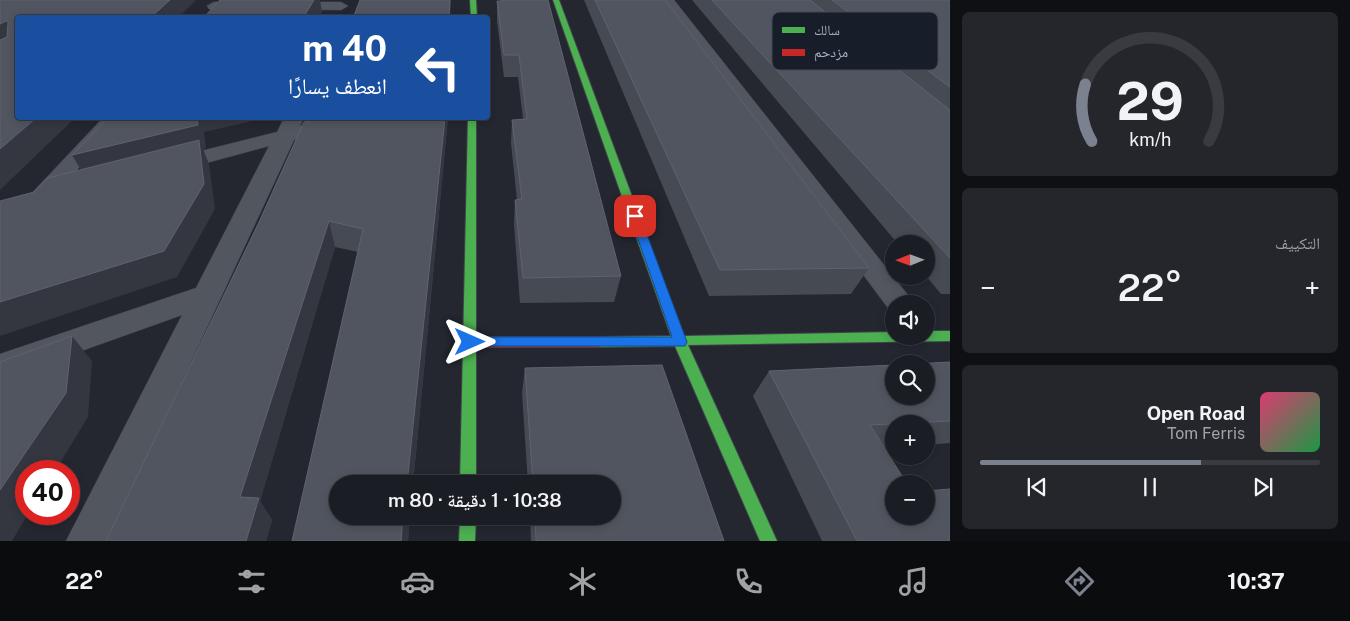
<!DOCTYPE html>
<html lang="ar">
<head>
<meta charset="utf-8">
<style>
  body { margin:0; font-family:"Public Sans","Noto Naskh Arabic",sans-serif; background:#24262c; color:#f1f3f6; direction:rtl; height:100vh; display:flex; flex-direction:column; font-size:19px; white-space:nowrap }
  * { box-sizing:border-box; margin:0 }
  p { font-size:16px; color:#a0a2a6 }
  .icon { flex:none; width:28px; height:28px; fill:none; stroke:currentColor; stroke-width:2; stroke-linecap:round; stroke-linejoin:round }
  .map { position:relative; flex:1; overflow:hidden; direction:ltr }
  .panel { display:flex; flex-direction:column; gap:12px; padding:12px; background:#0f1014; width:400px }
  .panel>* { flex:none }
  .guide { position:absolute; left:15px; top:15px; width:475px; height:105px; border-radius:5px; box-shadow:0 2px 8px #0003,0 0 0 1px #393b41; direction:rtl; background:#1a4fa0; color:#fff; overflow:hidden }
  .needle { width:32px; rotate:269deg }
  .controls { position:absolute; left:885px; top:235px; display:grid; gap:10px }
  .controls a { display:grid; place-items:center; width:50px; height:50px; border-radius:50%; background:#1b1d24; box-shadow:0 2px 8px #0003,0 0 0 1px #393b41; font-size:25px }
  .speed { position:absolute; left:15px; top:460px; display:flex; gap:10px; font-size:25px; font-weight:700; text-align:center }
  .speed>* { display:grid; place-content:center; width:65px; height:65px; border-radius:50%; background:#1b1d24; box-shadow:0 2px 8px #0003,0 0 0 1px #393b41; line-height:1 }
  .speed .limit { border:8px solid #d22; background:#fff; color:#111 }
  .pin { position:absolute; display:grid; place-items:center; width:42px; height:42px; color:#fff; margin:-21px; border-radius:10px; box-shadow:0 2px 8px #0006 }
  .me { position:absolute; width:55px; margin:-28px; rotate:90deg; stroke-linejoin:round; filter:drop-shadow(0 0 4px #0008) }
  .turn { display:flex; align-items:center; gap:18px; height:105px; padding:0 20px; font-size:22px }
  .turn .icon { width:65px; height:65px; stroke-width:2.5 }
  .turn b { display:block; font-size:35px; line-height:42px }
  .big { font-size:38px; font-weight:600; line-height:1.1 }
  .panel .tile { flex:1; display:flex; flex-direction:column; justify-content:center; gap:8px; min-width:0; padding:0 18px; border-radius:8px; background:#24262c }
  .panel .dial { align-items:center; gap:0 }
  .dial svg { height:130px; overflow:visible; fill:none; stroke:#393b41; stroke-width:7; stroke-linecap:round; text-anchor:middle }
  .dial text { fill:#f1f3f6; stroke:none }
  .song { display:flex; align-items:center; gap:15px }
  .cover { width:60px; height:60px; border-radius:8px; background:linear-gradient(135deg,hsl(340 70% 55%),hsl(140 70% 35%)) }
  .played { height:5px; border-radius:2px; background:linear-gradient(90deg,#7c8190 65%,#393b41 65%) }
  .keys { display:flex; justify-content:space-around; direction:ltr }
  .heat { display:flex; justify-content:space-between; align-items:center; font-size:28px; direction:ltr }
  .trip { position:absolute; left:329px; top:475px; width:292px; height:50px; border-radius:25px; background:#1b1d24; box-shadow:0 2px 8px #0003,0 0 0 1px #393b41; font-weight:600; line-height:50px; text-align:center; direction:rtl }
  .tabs { display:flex; height:80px; justify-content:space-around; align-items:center; background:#0b0c0e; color:#a0a2a6 }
  .tabs .icon { width:35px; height:35px }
  .tabs .current { color:#7c8190 }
  .tabs b { font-size:22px; color:#f1f3f6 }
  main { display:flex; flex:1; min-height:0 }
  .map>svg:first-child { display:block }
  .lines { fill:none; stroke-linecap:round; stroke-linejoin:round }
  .street-casing { stroke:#40444d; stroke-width:1 }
  .fast-casing { stroke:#40444d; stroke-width:2 }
  .jam-casing { stroke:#40444d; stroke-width:2 }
  .street { fill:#52565f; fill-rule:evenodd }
  .fast { fill:#4caf50; fill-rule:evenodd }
  .jam { fill:#c62828; fill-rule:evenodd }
  .wall { fill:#464a53 }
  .shaded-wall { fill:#343740 }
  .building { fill:#51555f; stroke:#5f636f }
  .route { fill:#1a73e8; stroke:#114b97 }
  .key { fill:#181d2a; stroke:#444958; stroke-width:1 }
  .key-label { font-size:14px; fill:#abb1c3 }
</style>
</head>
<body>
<main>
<section class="panel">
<div class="tile dial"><svg viewBox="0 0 100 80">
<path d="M14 69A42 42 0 1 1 86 69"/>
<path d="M14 69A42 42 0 0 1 10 34" stroke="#7c8190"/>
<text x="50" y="56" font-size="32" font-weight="700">29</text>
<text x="50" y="72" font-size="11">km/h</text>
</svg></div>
<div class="tile"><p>التكييف</p>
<div class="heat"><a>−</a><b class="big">22°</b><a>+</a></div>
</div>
<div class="tile">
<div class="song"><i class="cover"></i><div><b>Open Road</b><p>Tom Ferris</p></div></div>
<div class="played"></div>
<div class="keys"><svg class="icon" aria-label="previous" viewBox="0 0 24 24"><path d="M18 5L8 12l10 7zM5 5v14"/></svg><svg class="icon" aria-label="pause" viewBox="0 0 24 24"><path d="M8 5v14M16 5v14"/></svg><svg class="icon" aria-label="next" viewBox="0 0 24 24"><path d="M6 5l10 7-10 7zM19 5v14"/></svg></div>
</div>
</section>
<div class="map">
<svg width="950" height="541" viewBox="0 0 950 541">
  <rect width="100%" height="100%" fill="#242730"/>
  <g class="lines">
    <g class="street-casing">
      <g id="street">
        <path d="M660 0H674L915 304H894V313L891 312Z"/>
        <path d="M214 2H341L348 6 341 10 209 9 207 6Z"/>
        <path d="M103 118H123L47 204 39 206 31 204 27 199 31 194Z"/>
        <path d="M284 118H304L300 126 333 118H364L361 122 294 140 108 541H66L182 315 0 380V354L196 288 269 146 169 173 161 171 158 166 161 161 277 132Z"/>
      </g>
    </g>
    <g class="fast-casing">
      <g id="fast">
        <path d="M470 0H476L477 18H471Z"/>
        <path d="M553 0H559L684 336 894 332V336H926V331H950V341L688 345 777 541H760L675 346 597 347 592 346 591 342 592 338 597 337 671 336Z"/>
        <path d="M468 118H476V484H460Z"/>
        <path d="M460 516H476L475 541H459Z"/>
      </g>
    </g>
    <g class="jam-casing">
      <path id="jam" d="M470 337H597L602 338 603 342 602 346 597 347H470L465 346 464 342 465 338Z"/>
    </g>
    <use href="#street" class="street"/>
    <use href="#fast" class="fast"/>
    <use href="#jam" class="jam"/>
  </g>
  <g class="wall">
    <path d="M500 0H548L621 276 614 302 520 303 514 225 515 200H517L511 143 512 120 523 119 518 77H504L497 21V1H500Z"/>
    <path d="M584 0H665L869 268 851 294 709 296Z"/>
    <path d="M692 0H948L950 1V294H941L926 276V244H898Z"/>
    <path d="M310 118H448L413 484H338V516H410L408 541H292L358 252 335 247 260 501 272 520 266 541H106L259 222 304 122 309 121Z"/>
    <path d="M950 362V443L926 445V424H894V446L884 447 894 484 950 541H822L753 396 769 371Z"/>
    <path d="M525 368 724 541H531L530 516H612V484H528L522 393Z"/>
  </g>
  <g class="shaded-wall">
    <path d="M170 0H196L178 18H150Z"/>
    <path d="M314 0H320L322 12 318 18H303Z"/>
    <path d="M450 0H451L450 18H449Z"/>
    <path d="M6 21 17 41 0 51V24Z"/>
    <path d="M36 118H75L0 190V149Z"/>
    <path d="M197 118H258L257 120 204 132 206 148 203 149 209 164 215 209 177 277 0 336V302L86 178 72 155Z"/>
    <path d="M445 118H448L413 484H407Z"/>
    <path d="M329 221 335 247 260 501 272 520 266 541H246L240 497Z"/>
    <path d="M72 336 92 361 88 417 55 471H26V514H28L12 541H0V490Z"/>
    <path d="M403 516H410L408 541H401Z"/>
  </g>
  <g class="building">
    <path d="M0 0H170L150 18H18V118H36L0 149V40L7 37 8 22 6 21 0 24Z"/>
    <path d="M220 0H314L303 18H203Z"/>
    <path d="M360 0H450L449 18H353Z"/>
    <path d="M503 0H548L621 276 523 278 515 200 522 199 512 120 527 119 519 55H504L497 1H503Z"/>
    <path d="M595 0H665L869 268 720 270Z"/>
    <path d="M712 0H810L950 110V258Z"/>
    <path d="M832 0H948L950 1V87Z"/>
    <path d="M108 118H197L198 125 72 155Z"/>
    <path d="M310 118H445L407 484H338V516H403L401 541H292L363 229 329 221 240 497 259 498 246 541H106L259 222 304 122 309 121Z"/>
    <path d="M199 140 204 184 164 251 0 302V201L34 192 48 178Z"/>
    <path d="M72 336 66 393 0 490V362Z"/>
    <path d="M950 362V421L870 425 907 484H894V516H926V491L950 489V541H857L769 371 894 365V396H926V364H915Z"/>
    <path d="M662 365 724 541H536L535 516H612V484H533L525 368Z"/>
  </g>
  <path class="route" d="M635 213 640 216 687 342 685 346H466L464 342 466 339 470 337H672L630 216Z"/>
  <rect x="772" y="12" width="166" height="58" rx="8" class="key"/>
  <rect x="782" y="27" width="23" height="6" fill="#4caf50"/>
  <rect x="782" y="49" width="23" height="7" fill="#c62828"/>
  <g class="key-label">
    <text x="814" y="35">سالك</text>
    <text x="814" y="57">مزدحم</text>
  </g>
</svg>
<div class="controls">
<a><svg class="needle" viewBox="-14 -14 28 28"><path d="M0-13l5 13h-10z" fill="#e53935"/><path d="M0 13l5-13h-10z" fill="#a0a2a6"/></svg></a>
<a><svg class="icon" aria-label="sound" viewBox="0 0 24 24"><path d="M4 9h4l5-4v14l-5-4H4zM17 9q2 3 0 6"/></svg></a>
<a><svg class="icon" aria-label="search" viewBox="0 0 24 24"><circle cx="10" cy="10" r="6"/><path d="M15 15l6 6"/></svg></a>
<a>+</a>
<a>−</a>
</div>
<div class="speed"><div class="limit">40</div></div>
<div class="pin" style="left:635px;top:216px;background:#d93025"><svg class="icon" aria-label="arrive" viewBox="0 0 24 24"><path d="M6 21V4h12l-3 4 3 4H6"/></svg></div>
<svg class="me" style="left:470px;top:342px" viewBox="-20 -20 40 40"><path d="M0-17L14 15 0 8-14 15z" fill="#1a73e8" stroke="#fff" stroke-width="4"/></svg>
<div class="trip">10:38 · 1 دقيقة · 80 m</div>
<div class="guide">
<div class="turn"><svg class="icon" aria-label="left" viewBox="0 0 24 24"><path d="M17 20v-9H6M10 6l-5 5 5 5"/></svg><div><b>40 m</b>انعطف يسارًا</div></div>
</div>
</div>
</main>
<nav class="tabs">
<b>10:37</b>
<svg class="icon current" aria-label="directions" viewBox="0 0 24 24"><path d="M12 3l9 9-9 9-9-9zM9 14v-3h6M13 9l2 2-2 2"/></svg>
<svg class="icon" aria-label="music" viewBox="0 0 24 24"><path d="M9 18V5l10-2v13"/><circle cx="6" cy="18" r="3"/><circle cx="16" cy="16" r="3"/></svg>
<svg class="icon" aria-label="phone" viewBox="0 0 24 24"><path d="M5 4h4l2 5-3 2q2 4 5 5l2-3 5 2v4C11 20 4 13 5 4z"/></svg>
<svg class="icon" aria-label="climate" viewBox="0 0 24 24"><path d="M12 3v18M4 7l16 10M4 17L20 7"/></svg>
<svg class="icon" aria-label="car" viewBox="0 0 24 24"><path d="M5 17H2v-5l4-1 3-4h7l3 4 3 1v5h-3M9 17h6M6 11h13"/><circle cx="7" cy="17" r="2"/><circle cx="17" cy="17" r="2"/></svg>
<svg class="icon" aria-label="filters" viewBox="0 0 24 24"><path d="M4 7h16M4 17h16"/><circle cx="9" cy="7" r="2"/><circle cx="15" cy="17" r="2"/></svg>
<b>22°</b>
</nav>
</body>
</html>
